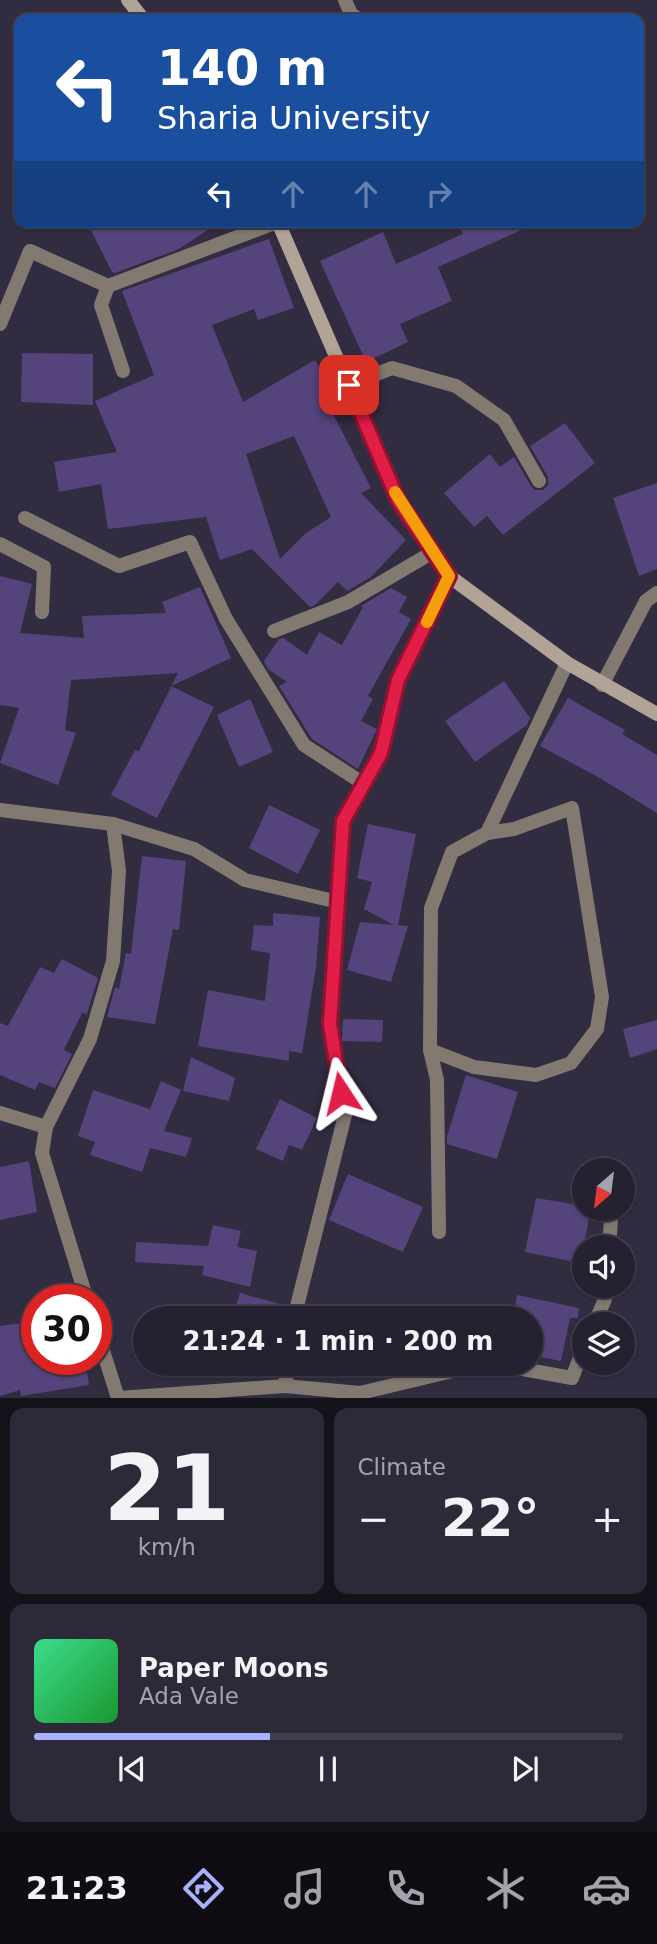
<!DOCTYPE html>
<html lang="en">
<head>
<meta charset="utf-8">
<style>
  body { margin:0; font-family:"DejaVu Sans",sans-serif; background:#2d2938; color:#f1f3f6; height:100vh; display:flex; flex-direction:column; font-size:26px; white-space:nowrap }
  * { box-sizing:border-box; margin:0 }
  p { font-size:23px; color:#a3a3ab }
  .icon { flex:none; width:38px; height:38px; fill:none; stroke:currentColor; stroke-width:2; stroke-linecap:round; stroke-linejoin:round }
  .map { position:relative; height:1398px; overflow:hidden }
  .sheet { display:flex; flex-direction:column; gap:10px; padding:10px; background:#14121a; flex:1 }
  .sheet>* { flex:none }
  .banner { position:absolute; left:14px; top:14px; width:630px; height:214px; border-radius:14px; box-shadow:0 2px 5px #0004,0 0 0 2px #423e4c; background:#1a4fa0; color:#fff; overflow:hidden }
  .needle { width:46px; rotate:208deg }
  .buttons { position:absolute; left:572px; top:1158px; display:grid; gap:14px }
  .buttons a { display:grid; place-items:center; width:63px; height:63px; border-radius:50%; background:#252130; box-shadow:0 2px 5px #0004,0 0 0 2px #423e4c; font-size:35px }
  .speed { position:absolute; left:21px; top:1284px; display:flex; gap:14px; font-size:35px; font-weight:700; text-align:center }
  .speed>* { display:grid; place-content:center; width:91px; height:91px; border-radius:50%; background:#252130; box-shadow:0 2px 5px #0004,0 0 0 2px #423e4c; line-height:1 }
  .speed .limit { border:10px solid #d22; background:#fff; color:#111 }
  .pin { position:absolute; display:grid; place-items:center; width:60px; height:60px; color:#fff; margin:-30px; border-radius:14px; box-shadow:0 4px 10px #0006 }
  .me { position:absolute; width:77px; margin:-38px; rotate:350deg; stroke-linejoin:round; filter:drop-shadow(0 0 5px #0008) }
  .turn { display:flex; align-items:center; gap:24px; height:147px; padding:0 28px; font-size:32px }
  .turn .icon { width:91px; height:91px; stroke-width:2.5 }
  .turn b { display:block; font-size:49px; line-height:60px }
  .lanes { display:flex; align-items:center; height:66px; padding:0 28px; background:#0003; justify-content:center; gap:35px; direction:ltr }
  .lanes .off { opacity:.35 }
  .big { font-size:52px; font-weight:700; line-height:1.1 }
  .sheet .tile { flex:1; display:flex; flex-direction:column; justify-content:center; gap:10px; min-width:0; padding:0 24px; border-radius:14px; background:#2d2938 }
  .sheet .dial { align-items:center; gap:0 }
  .dial b { font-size:91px; line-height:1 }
  .song { display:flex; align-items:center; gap:21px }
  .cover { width:84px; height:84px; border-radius:10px; background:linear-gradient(135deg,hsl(150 70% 55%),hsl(130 70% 35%)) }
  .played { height:7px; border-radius:4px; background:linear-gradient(90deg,#a7b1fc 40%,#423e4c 40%) }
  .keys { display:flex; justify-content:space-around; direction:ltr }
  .heat { display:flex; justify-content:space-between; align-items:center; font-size:38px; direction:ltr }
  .sheet .tiles { flex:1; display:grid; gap:10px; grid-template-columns:1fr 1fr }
  .tile:last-child { grid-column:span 2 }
  .trip { position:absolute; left:133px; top:1306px; width:410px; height:70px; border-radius:35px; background:#252130; box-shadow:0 2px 5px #0004,0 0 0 2px #423e4c; font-weight:700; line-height:70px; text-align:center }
  .tabs { display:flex; height:112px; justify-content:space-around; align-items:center; background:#0f0d13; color:#a3a3ab }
  .tabs .icon { width:49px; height:49px }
  .tabs .selected { color:#a7b1fc }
  .tabs b { font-size:32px; color:#f1f3f6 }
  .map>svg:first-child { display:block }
  .building { fill:#55447c; fill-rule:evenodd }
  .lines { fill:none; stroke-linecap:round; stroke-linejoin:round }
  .minor { stroke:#827a71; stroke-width:14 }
  .secondary { stroke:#b1a496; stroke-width:14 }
  .route-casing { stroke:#92132f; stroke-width:18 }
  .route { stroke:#e11d48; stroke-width:12 }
  .slow { stroke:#f59e0b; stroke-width:12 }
</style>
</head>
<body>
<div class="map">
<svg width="657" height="1398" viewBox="0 0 657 1398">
  <rect width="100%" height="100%" fill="#312c40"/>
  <g class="building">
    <path d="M87 222H220L179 249 115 273 112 272Z"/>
    <path d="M458 222H540L438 267 452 301 400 324 408 342 366 362 320 261 383 232 396 264 463 234Z"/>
    <path d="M269 239 294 308 258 320 254 309 212 325 243 402 315 360 341 404 331 410 371 488 361 493 406 540 371 577 347 591 338 582 315 605 310 607 252 549 220 560 206 517 108 529 101 484 59 492 54 462 117 452 95 401 154 375 122 291ZM294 436 331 517 306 533 280 559 246 454Z"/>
    <path d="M22 353 93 354V405L21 402Z"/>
    <path d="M565 423 595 463 503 535 487 516 474 527 444 493 490 454 500 467 514 457 531 486 535 490H543L548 485V477L530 446Z"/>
    <path d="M657 483V569L639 576 613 498Z"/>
    <path d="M0 576 32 584 20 633 84 638 82 616 166 613 162 602 200 587 231 658 171 686 214 707 157 818 111 795 135 750 139 751 178 673 71 680 65 730 76 733 58 785 0 763 19 708 0 705Z"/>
    <path d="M391 588 407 597 399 612 411 619 368 696 373 699 361 721 377 729 358 769 312 739 279 686 287 682 268 669 264 661 279 639 283 638 307 655 319 632 342 645 363 607 361 606Z"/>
    <path d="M504 681 530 718 527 725 475 762 445 721Z"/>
    <path d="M568 698 625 730 622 734 657 755V813L598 777 540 746Z"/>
    <path d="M250 699 273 752 239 767 217 715Z"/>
    <path d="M269 805 320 830 298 874 249 848Z"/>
    <path d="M368 824 416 834 398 925 408 926 391 982 347 970 360 922 394 925 364 909 372 882 357 878Z"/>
    <path d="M142 856 186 861 179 930 173 929 155 1024 107 1017 115 987 119 989 126 953 131 954Z"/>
    <path d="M273 913 320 917 316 967 302 1053 289 1051V1061L198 1046 208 990 265 1001 270 953 251 950 254 925 273 926Z"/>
    <path d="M62 959 98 978 87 1014 82 1013 64 1050 72 1054 55 1088 39 1082 35 1090 0 1075V1023L8 1026 40 967 54 973Z"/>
    <path d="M343 1019 383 1020 382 1042 342 1041Z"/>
    <path d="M657 1020V1049L630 1058 623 1029Z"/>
    <path d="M191 1057 235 1078 229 1101 183 1091Z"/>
    <path d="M466 1075 518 1092 497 1159 447 1144V1136Z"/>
    <path d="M161 1081 181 1090 164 1131 192 1138 186 1157 150 1148 142 1172 90 1155 95 1142 78 1136 93 1090 150 1109Z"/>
    <path d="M280 1099 317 1118 302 1150 289 1145 283 1161 256 1149Z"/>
    <path d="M29 1161 37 1212 0 1220V1167Z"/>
    <path d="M348 1174 423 1207 403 1252 329 1220Z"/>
    <path d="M536 1198 584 1206V1209H591L580 1263 525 1252Z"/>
    <path d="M213 1225 241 1231 237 1247 257 1251 250 1287 202 1275 204 1266 135 1262 136 1242 208 1246Z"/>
    <path d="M240 1293 287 1306 285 1318H232Z"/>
    <path d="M517 1295 579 1308 578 1318H570L561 1361 530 1355V1318H514Z"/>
    <path d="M37 1321V1360H85L89 1385 21 1396 20 1390 0 1396V1326Z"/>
  </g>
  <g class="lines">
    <g class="minor">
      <path d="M345 0 351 14 358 19"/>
      <path d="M108 286 101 305 123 371"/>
      <path d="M0 324 30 251 108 286 277 222"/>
      <path d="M349 385 392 368 456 386 504 420 539 481"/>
      <path d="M25 518 119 566 190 542 226 619 304 745 364 784"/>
      <path d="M0 544 44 567 42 612"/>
      <path d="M274 631 348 602 433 552"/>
      <path d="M602 685 646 601 657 593"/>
      <path d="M0 810 113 824 194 849 245 880 338 902"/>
      <path d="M430 1050 474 1067 536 1075 571 1063 597 1029 602 997 572 808 514 829 487 833"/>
      <path d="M0 1113 46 1127"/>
      <path d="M439 1232 437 1080 430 1050 431 908 452 852 487 833 567 663"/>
      <path d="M609 1248 611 1220"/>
      <path d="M87 1300 42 1153 46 1127 90 1039 113 961 119 871 113 824"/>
      <path d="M294 1318 345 1115 329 1024 343 821 381 753 398 680 449 576"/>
      <path d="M594 1325 605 1299 606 1286"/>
      <path d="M96 1329 118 1398"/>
      <path d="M490 1363 572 1378 584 1347"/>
      <path d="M285 1386 288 1363"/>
      <path d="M119 1398 285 1386 360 1393 486 1363"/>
    </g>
    <g class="secondary">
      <path d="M128 0 143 19"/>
      <path d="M278 222 398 500 449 576 567 663 657 714"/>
    </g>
  </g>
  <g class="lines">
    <g class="route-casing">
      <path id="route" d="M341 1093 330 1024 343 821 381 753 398 680 449 576 398 500 349 385"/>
    </g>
    <use href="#route" class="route"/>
    <path class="slow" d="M395 492 449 576 427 622"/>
  </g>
</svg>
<div class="buttons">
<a><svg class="needle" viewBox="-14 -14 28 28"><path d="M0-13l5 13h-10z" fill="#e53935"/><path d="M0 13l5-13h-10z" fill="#a3a3ab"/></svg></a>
<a><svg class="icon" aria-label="sound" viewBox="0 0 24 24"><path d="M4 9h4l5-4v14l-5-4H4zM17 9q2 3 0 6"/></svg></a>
<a><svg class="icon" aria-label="layers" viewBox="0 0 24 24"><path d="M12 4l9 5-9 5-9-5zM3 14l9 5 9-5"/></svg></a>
</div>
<div class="speed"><div class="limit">30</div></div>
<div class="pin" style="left:349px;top:385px;background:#d93025"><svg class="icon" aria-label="arrive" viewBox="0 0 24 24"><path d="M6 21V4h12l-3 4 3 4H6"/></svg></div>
<svg class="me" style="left:341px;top:1093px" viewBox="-20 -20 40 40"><path d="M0-17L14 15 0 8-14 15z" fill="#e11d48" stroke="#fff" stroke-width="4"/></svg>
<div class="trip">21:24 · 1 min · 200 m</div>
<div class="banner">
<div class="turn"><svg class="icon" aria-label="left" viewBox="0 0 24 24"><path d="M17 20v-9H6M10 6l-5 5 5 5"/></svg><div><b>140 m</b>Sharia University</div></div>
<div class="lanes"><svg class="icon" aria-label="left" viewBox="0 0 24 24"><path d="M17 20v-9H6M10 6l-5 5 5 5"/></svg><svg class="icon off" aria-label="ahead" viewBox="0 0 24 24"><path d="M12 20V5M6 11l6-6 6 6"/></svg><svg class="icon off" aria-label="ahead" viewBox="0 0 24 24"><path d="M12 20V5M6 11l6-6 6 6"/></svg><svg class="icon off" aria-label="right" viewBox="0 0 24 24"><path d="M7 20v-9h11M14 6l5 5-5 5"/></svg></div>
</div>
</div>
<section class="sheet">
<div class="tiles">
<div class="tile dial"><b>21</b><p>km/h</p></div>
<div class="tile"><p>Climate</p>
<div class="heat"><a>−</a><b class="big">22°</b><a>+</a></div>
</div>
<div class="tile">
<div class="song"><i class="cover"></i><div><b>Paper Moons</b><p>Ada Vale</p></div></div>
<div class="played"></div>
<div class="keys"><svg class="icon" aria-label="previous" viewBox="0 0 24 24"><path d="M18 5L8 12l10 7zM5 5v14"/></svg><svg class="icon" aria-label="pause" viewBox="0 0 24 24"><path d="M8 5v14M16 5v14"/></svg><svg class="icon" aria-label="next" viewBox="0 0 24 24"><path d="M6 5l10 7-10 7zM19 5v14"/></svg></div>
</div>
</div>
</section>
<nav class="tabs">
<b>21:23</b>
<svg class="icon selected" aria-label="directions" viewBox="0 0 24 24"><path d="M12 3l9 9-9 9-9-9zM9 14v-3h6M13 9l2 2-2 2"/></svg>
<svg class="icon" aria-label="music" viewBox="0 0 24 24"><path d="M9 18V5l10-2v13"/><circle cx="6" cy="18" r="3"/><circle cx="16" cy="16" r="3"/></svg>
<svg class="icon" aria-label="phone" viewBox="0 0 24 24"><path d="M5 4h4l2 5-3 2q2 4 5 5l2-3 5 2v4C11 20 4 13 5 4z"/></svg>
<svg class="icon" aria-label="climate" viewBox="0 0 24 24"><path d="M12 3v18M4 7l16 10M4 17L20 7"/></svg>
<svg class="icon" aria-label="car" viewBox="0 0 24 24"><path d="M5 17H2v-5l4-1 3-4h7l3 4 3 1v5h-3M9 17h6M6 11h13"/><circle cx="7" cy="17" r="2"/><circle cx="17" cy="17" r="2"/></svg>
</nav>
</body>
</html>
